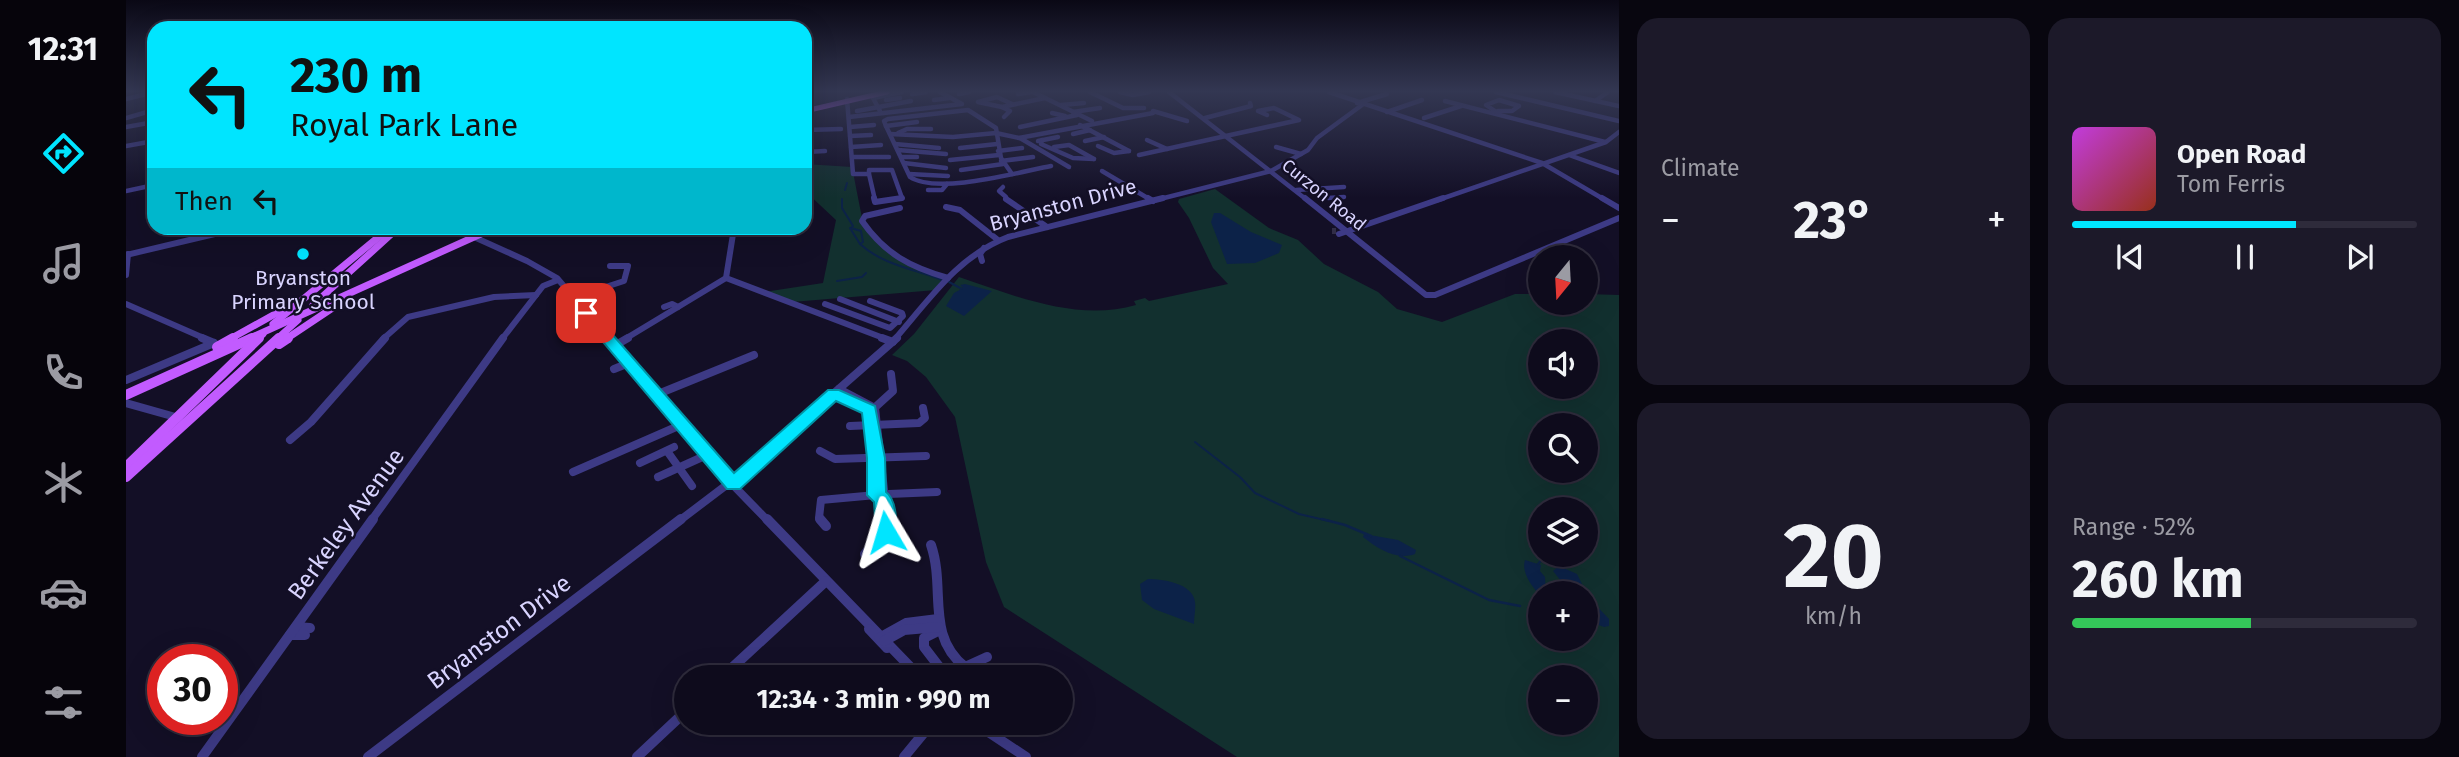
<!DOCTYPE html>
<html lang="en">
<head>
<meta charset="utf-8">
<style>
  body { margin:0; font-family:"Fira Sans",sans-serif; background:#1c1929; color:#f1f3f6; height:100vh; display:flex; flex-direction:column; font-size:26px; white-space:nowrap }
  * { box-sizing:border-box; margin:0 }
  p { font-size:23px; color:#9b9ba3 }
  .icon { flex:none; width:38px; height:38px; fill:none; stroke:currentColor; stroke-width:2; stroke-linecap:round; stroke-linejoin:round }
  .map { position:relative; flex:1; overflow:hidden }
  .details { display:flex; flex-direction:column; gap:18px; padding:18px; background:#08060f; width:840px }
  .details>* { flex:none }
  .guide { position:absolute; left:21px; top:21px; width:665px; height:214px; border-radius:21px; box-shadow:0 7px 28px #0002,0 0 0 2px #2e2b3b; background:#00e5ff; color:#111; overflow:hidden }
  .needle { width:46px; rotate:198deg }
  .buttons { position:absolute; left:1402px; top:245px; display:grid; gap:14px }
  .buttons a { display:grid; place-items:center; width:70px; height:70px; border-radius:50%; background:#0e0b1c; box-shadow:0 7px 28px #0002,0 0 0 2px #2e2b3b; font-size:35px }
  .speed { position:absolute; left:21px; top:644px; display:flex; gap:14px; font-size:35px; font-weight:700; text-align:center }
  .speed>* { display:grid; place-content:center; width:91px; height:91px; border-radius:50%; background:#0e0b1c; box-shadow:0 7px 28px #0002,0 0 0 2px #2e2b3b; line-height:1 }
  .speed .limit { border:10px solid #d22; background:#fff; color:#111 }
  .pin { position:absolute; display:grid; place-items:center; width:60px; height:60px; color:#fff; margin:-30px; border-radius:14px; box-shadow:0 4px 10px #0006 }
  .me { position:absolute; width:77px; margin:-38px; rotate:353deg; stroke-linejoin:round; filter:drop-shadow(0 0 5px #0008) }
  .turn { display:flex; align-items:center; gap:24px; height:147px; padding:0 28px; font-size:32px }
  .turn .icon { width:91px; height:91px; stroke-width:2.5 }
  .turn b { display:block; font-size:49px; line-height:60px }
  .then { display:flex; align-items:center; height:66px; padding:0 28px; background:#0003; gap:14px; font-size:26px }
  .big { font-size:52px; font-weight:700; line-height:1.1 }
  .details .widget { flex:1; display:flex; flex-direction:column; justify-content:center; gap:10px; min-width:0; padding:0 24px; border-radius:21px; background:#1c1929 }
  .details .dial { align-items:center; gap:0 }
  .dial b { font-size:91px; line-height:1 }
  .song { display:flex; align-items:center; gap:21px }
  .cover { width:84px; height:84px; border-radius:10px; background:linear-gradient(135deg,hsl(290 70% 55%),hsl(10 70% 35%)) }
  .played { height:7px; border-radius:4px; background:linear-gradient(90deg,#00e5ff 65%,#2e2b3b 65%) }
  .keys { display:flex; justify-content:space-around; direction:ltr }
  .heat { display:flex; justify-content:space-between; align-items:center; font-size:38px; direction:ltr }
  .charge { height:10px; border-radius:5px; background:linear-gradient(90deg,#34c759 52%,#2e2b3b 0) }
  .details .tiles { flex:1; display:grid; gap:18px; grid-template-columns:repeat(2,1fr) }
  .trip { position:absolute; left:548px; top:665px; width:399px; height:70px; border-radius:35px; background:#0e0b1c; box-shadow:0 7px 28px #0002,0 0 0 2px #2e2b3b; font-weight:700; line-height:70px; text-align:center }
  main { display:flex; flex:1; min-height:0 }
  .tab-bar { display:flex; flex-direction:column; width:126px; justify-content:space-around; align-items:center; background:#06040b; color:#9b9ba3 }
  .tab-bar .icon { width:49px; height:49px }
  .tab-bar .on { color:#00e5ff }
  .tab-bar b { font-size:32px; color:#f1f3f6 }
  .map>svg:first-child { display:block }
  .green { fill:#12302f; fill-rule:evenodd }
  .water { fill:#0c2248 }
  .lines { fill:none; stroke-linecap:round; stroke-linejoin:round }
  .stream-far1 { stroke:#0c2248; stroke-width:2 }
  .stream { stroke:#0c2248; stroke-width:2.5 }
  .minor-tunnel { stroke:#312d47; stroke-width:6; stroke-dasharray:6 2.5; stroke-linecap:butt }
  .minor-far3 { stroke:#3d3a85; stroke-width:4.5 }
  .minor-far2 { stroke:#3d3a85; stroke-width:6 }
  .minor-far1 { stroke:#3d3a85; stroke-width:8 }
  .minor { stroke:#3d3a85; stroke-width:10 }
  .major-far2 { stroke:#c25bff; stroke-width:5 }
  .major-far1 { stroke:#c25bff; stroke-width:7 }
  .major { stroke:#c25bff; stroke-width:10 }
  .route { fill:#00e5ff; stroke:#0095a6; stroke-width:2 }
  .poi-dot { fill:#00e5ff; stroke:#130f26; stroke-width:2.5 }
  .labels { text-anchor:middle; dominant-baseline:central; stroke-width:5; stroke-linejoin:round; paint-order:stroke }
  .far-street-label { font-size:18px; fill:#d9d4ff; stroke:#130f26 }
  .street-label { font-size:21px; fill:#d9d4ff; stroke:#130f26 }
  .poi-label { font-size:21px; fill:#d9d4ff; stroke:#130f26 }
  .near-street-label { font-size:24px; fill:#d9d4ff; stroke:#130f26 }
</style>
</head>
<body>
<main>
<nav class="tab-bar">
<b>12:31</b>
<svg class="icon on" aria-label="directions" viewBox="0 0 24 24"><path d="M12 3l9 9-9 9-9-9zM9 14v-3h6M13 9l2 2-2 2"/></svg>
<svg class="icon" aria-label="music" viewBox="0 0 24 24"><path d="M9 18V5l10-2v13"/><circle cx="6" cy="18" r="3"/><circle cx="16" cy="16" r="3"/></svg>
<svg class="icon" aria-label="phone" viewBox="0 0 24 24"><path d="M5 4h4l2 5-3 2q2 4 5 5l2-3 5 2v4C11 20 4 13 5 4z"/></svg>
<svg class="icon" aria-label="climate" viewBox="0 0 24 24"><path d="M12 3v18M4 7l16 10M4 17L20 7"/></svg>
<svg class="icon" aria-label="car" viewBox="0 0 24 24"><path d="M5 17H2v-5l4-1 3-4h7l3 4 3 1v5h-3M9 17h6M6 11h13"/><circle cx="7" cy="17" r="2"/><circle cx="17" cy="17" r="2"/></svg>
<svg class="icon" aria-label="filters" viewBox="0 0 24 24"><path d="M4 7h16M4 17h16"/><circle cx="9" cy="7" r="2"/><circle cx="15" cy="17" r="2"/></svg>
</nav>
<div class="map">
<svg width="1493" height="757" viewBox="0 0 1493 757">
  <rect width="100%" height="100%" fill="#130f26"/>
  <g class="green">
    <path d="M679 164 726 167 736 218 764 255 821 278 810 290 666 302 638 292 697 283 710 220 679 191Z"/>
    <path d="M1089 189 1143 228 1172 240 1198 264 1252 292 1271 309 1316 322 1389 294H1414V303H1460V294L1493 295V757H1111L878 607 860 562 829 417 800 377 781 361 766 355 788 334 833 277C889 296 951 322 1010 305L1008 301 1019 298 1023 301 1102 284 1087 268 1063 218 1052 202 1053 199ZM1414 341H1460V387H1414ZM1414 425H1460V471H1414ZM1414 509H1460V555H1414ZM1414 593H1460V639H1414ZM1414 677H1460V723H1414Z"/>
  </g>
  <g class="water">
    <path d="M1088 213H1094L1125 232 1156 245 1153 253 1129 263 1101 264 1085 222Z"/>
    <path d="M839 284 866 291 838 316 820 306 828 293 837 288 834 285Z"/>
    <path d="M1238 534 1272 540 1290 550 1289 554C1270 561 1251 548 1237 537Z"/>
    <path d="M1399 560 1415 565 1414 571 1419 577 1420 593 1414 595C1406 587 1395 572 1399 560Z"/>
    <path d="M1433 566 1451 574 1463 598 1483 619V626L1478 627 1460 620V593H1432V588L1439 586 1427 571Z"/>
    <path d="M1022 579C1036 579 1067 583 1069 602 1070 608 1068 617 1068 624L1028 609 1016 600 1014 584Z"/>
  </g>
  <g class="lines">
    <g class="stream-far1">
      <path d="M719 190 721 183"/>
      <path d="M716 199V208L727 226 725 228 735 231 737 242 734 244C757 265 788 269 816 280"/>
      <path d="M724 228 734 244"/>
      <path d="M711 281 736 277 740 273"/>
      <path d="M823 282 836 289"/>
      <path d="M1069 442 1114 477 1129 493 1173 514 1203 521"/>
    </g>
    <g class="stream">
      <path d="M1196 519 1219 525 1245 536"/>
      <path d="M1274 556 1363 600 1394 606"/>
      <path d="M1412 564 1420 555"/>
      <path d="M1420 589 1431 593"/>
    </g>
    <path class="minor-tunnel" d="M1206 231H1210"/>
    <g class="minor-far3">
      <path d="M907 92 966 121"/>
      <path d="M964 92 997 108H1018"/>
      <path d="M994 92 1007 95 1023 92"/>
      <path d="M1043 92 1181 200"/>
      <path d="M1203 92 1416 163 1479 200"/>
      <path d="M1370 92 1493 121"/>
      <path d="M1429 92 1493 106"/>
      <path d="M786 94 800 92"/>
      <path d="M833 94 843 92"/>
      <path d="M892 94 905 92"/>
      <path d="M0 99 28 92"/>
      <path d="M721 99 727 174H743"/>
      <path d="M760 100 774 98"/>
      <path d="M808 100 823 98"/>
      <path d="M679 101 683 104"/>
      <path d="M1319 101 1479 142"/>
      <path d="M1469 101 1482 92"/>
      <path d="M1231 103 1261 94"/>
      <path d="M886 104 871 97 852 102 876 107 919 98"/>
      <path d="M935 105 958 103"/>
      <path d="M876 107 884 111 878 117"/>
      <path d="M731 111 785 101"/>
      <path d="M754 111 747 98 776 92"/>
      <path d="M1027 111 1061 121"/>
      <path d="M1369 111 1360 105 1373 100 1393 106 1386 111H1372"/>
      <path d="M947 112 974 108"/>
      <path d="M1261 112 1296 100"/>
      <path d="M926 113 939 116"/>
      <path d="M723 117 836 104 814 92"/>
      <path d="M0 118 28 110"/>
      <path d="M1079 118 1125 106 1124 103"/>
      <path d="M1298 118 1335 106"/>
      <path d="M954 125 1003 151"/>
      <path d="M760 126 784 177C811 195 893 172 925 166"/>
      <path d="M760 126 758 121 762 119 842 110 870 128 875 158 886 174"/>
      <path d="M760 126 791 122"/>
      <path d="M0 127 28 122"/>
      <path d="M724 127 748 125"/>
      <path d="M894 127 951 115"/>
      <path d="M679 130 715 129"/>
      <path d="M772 133 781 129H805"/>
      <path d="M764 134 827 137 870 133 893 138 1027 113"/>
      <path d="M947 134 964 130"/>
      <path d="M724 136 745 135"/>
      <path d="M894 138 943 167"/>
      <path d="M916 140 915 144 947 158 968 159"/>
      <path d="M1021 140 1041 149"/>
      <path d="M912 141 932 137"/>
      <path d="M959 141 978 137"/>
      <path d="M769 144 813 148"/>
      <path d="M0 146 28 141"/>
      <path d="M972 146 988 153 1003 151"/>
      <path d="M725 147 755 145"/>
      <path d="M928 147 943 145 968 159"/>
      <path d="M1150 147 1175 154"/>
      <path d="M834 148 871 144"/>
      <path d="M772 150 820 154"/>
      <path d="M872 151 896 148"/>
      <path d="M679 152 699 151"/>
      <path d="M1013 155 1173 120 1148 108 1132 111 1141 115"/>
      <path d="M1443 155 1493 173"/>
      <path d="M726 157H763"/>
      <path d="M775 157H791"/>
      <path d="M824 160 873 155"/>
      <path d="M875 161 907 157"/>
      <path d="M778 163 820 168"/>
      <path d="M835 170 877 164"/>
      <path d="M976 171 1025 200"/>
      <path d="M783 174 822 176"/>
      <path d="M1183 184 1202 198 1218 197"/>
      <path d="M877 187 873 191 880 197"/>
      <path d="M802 190H816L821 184"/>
      <path d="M1170 190 1218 187"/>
      <path d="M0 191 28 185"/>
      <path d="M749 200 743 174V170H766L776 198 764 200"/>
      <path d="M1030 200 1145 171 1182 150 1191 138 1236 105"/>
      <path d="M1312 200 1480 142 1493 132"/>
    </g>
    <g class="minor-far2">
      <path d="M748 198 749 202 776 198"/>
      <path d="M1022 198 1027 201"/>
      <path d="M1179 198 1300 295H1309L1493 218"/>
      <path d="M1476 198 1493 208"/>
      <path d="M880 199 921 227"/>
      <path d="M820 207 834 210 872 240"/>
      <path d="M774 208 739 216 736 221C759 254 784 267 822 278"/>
      <path d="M328 228 401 261 431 278 483 339"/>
      <path d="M563 228 492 229 486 234 607 232"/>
      <path d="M1213 234 1317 198"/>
      <path d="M0 255 114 228"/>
      <path d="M856 261 854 254 858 248"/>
      <path d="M0 275 2 254"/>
      <path d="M600 278 760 339"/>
      <path d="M446 298 498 281 502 266H484"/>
      <path d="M714 299 773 322"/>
      <path d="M0 304 80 339"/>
      <path d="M699 304 764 328 777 316 776 313 744 301"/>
      <path d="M538 307 546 304 552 307"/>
      <path d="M257 339 282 317 368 297 410 295"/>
      <path d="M376 339 417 286 432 280"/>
      <path d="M499 339 600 278 608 228"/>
      <path d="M769 339C803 300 832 256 882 237L1037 198"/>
    </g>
    <g class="minor-far1">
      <path d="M76 338 88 343"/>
      <path d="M482 338 607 485 642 521"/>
      <path d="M756 338 767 342"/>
      <path d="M488 346 502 338"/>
      <path d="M488 369 503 363"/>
      <path d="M0 380 88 343"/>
      <path d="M713 389 749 408 758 490"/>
      <path d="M532 394 628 355"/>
      <path d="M708 394 744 410 747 420"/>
      <path d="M0 403 53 418"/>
      <path d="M745 411 767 391 765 374"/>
      <path d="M724 426 793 423 799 418 797 408"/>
      <path d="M164 440 185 422 259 338"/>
      <path d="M541 451 566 486"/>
      <path d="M694 451 709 459 800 456"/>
      <path d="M514 463 548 447"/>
      <path d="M751 467 753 491"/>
      <path d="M447 472 557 424"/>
      <path d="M532 477 583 454"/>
      <path d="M763 494 811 492"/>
      <path d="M758 499 760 521"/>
      <path d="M245 521 377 338"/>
      <path d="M553 521 619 471 771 338"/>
      <path d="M696 521 693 518 695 500 750 495"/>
    </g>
    <g class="minor">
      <path d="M641 519 794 677"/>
      <path d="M694 519 700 526"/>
      <path d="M805 545C820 589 799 635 839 667L861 657"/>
      <path d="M739 554 757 536 760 519"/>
      <path d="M170 627 184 628"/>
      <path d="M743 629 761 648"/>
      <path d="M814 630 798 638V647L821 677"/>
      <path d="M164 635H179"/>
      <path d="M753 638 780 623 812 619"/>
      <path d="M758 641 778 630 813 627"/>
      <path d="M596 677 700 581"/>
      <path d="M827 677 839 667"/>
      <path d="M849 723 900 757"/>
      <path d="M76 757 247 519"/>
      <path d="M242 757 555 519"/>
      <path d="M511 757 560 711"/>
      <path d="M778 757 806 723"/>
    </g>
    <path class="major-far2" d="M679 111 761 92"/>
    <g class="major-far1">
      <path d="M332 229H354"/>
      <path d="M187 305 272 228"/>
      <path d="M147 324 255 235"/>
      <path d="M104 339 158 309"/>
      <path d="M122 339 368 228"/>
      <path d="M131 339 137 334"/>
      <path d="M151 339 172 320"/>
      <path d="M160 339 220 299"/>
    </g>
    <g class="major">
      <path d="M153 344 162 338"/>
      <path d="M91 347 107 338"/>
      <path d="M0 395 126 338"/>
      <path d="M0 467 133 338"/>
      <path d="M0 477 153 338"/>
    </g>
  </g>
  <linearGradient id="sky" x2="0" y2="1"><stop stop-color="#0a0815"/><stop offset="0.46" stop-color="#333752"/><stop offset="1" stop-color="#333752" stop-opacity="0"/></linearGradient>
  <rect width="1493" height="198" fill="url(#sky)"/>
  <path class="route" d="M460 309 465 310 608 473 702 390H713L749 406 759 458 760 492C770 499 773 526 767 537L760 540 753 537 750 532 748 502 741 495V458L736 413 710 401 614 489H601L455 316V310Z"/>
  <circle class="poi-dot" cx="177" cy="254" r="7"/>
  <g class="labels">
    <g class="far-street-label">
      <text transform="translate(1198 195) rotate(39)">Curzon Road</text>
    </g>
    <g class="street-label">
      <text transform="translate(937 205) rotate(-15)">Bryanston Drive</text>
    </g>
    <g class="poi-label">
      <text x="177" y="278">Bryanston<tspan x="177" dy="24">Primary School</tspan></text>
    </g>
    <g class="near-street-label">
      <text transform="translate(220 524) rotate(-54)">Berkeley Avenue</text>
      <text transform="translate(373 632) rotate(-37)">Bryanston Drive</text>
    </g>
  </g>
</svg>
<div class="buttons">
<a><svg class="needle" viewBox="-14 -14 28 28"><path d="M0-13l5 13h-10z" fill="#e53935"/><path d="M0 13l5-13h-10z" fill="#9b9ba3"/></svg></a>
<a><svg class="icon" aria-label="sound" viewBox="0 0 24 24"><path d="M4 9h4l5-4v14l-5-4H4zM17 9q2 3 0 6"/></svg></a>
<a><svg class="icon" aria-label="search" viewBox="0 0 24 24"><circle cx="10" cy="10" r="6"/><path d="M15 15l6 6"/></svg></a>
<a><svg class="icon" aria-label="layers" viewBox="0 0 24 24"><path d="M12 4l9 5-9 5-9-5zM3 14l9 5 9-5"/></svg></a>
<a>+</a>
<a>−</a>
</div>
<div class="speed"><div class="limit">30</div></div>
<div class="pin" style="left:460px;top:313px;background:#d93025"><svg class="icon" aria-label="arrive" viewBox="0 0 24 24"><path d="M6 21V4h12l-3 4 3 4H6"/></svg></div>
<svg class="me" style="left:760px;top:532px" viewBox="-20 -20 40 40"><path d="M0-17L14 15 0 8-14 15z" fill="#00e5ff" stroke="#fff" stroke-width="4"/></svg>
<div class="trip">12:34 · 3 min · 990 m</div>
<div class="guide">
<div class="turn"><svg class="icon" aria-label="left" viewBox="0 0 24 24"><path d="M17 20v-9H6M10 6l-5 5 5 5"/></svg><div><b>230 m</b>Royal Park Lane</div></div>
<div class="then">Then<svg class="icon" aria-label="left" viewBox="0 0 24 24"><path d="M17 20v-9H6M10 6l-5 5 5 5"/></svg></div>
</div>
</div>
<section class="details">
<div class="tiles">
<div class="widget"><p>Climate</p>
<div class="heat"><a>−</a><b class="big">23°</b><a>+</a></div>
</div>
<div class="widget">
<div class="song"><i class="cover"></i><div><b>Open Road</b><p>Tom Ferris</p></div></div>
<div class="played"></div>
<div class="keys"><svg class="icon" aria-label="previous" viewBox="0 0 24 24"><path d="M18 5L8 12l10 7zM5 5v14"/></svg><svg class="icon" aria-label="pause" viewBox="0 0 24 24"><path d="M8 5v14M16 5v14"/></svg><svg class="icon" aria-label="next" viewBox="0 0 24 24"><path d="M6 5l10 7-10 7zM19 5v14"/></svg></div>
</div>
<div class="widget dial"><b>20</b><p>km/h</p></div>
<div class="widget"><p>Range · 52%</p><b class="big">260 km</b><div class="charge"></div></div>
</div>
</section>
</main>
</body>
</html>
